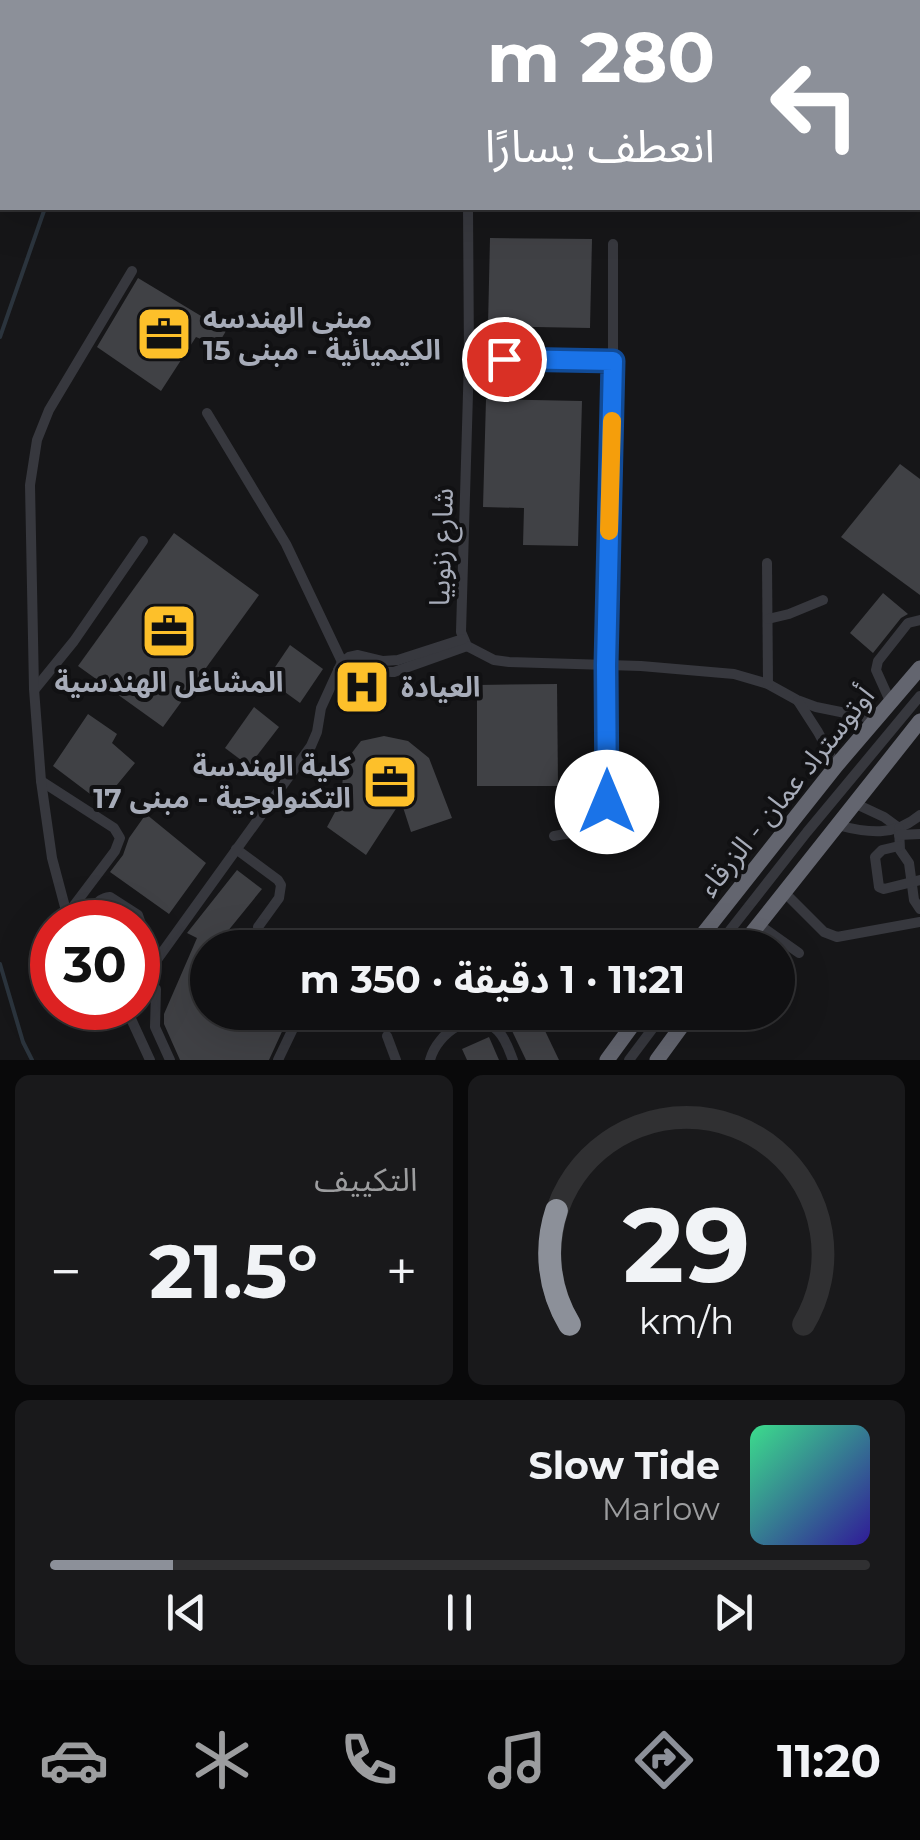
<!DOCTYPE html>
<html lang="ar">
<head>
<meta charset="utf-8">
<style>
  body { margin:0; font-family:Montserrat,"Noto Sans Arabic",sans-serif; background:#19191b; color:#f1f3f6; direction:rtl; height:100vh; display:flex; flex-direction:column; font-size:38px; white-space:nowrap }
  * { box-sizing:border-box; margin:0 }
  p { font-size:32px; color:#9c9d9f }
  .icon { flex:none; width:55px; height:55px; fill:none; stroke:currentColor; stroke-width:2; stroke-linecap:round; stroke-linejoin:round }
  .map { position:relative; height:1060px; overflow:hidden; direction:ltr }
  .drawer { display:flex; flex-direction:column; gap:15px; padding:15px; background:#09090a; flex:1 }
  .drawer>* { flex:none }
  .guide { position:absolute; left:0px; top:0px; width:920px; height:210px; box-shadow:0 10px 40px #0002,0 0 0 2px #303032; direction:rtl; background:#8c9099; color:#fff; overflow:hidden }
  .speed { position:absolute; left:30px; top:900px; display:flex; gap:20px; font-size:50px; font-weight:700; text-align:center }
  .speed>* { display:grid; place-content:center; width:130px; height:130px; border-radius:50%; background:#101012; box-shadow:0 10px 40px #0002,0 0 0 2px #303032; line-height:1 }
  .speed .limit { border:15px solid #d22; background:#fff; color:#111 }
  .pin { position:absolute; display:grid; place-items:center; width:85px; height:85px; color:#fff; margin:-42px; border:5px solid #fff; border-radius:50%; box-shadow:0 2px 10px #0007 }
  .me { position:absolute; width:110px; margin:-55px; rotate:0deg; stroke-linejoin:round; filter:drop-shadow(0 0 8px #0008) }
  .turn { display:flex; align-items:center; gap:35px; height:210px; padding:0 40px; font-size:45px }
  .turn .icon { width:130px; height:130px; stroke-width:2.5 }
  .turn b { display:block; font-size:70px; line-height:85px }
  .big { font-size:75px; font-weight:700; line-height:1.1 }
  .drawer .widget { flex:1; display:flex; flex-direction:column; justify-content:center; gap:15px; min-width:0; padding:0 35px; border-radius:15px; background:#19191b }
  .drawer .dial { align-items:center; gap:0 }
  .dial svg { height:260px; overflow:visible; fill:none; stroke:#303032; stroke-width:7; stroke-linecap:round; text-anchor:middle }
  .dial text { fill:#f1f3f6; stroke:none }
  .song { display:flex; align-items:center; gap:30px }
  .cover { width:120px; height:120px; border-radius:15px; background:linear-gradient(135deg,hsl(150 70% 55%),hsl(250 70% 35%)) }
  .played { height:10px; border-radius:5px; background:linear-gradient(90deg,#8c9099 15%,#303032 15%) }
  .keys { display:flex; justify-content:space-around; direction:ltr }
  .heat { display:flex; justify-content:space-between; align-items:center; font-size:55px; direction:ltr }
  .drawer .tiles { flex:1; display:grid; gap:15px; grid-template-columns:1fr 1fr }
  .widget:last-child { grid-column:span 2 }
  .trip { position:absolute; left:190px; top:930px; width:605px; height:100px; border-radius:50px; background:#101012; box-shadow:0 10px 40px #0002,0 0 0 2px #303032; font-weight:700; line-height:100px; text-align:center; direction:rtl }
  .tabs { display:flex; height:160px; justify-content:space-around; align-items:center; background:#060607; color:#9c9d9f }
  .tabs .icon { width:70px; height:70px }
  .tabs .active { color:#8c9099 }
  .tabs b { font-size:45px; color:#f1f3f6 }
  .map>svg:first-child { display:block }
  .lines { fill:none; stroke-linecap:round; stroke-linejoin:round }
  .stream { stroke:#2b343d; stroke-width:4 }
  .building { fill:#404145 }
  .minor { stroke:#37383e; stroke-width:10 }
  .highway { stroke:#63656f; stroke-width:15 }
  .route-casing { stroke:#114b97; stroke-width:25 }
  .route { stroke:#1a73e8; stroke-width:18 }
  .slow { stroke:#f59e0b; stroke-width:18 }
  .labels { text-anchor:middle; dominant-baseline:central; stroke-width:8; stroke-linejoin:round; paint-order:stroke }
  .poi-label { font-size:28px; font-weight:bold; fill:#a7acb9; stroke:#111113; text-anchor:start }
  .street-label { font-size:28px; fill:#a7acb9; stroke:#111113 }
</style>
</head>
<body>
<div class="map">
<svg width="920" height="1060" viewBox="0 0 920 1060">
  <rect width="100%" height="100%" fill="#161618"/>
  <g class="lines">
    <g class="stream">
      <path d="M0 337 45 208"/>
      <path d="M0 964 23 1042 32 1060"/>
    </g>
  </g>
  <g class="building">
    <path d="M490 238 592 239 590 328 488 326Z"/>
    <path d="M138 278 226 331 217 346 196 337 161 391 97 347Z"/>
    <path d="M486 399 582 401 578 546 523 545 524 508 483 507Z"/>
    <path d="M900 464 920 479V595L841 537Z"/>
    <path d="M174 533 259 595 163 727 78 666Z"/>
    <path d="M883 593 908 614 901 618 873 653 850 633Z"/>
    <path d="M290 645 323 669 300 703 267 679Z"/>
    <path d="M557 684 558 786H477V685Z"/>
    <path d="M254 707 279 727 249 766 225 748Z"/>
    <path d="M88 714 117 734 112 743 135 763 102 803 53 766Z"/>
    <path d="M384 736 408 741 429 758 452 818 411 832 401 801 366 855 327 827 341 801 344 763 361 741Z"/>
    <path d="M146 814 206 863 169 914 110 872 123 855 129 838Z"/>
    <path d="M237 870 262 889 214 948H208V1012H291L269 1060H180L164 1024V1014L197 938 187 933Z"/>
    <path d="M503 1012H536L559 1060H526Z"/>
    <path d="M489 1037 499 1060H467L462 1049Z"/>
  </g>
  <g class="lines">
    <g class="minor">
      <path d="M416 0 425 2"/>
      <path d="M437 0 439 2"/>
      <path d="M67 2 70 0"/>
      <path d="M211 2 212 0"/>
      <path d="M512 2 524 0"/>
      <path d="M0 47 2 46"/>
      <path d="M0 187 2 186"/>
      <path d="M468 208 469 359 461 632 467 646 494 660 509 662 641 666 734 674 768 684 797 700 816 707 875 719"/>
      <path d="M469 359 613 361"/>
      <path d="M207 413 286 544 344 666"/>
      <path d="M767 563 768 684"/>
      <path d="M768 619 789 614 823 600"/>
      <path d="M338 670C367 659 369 673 394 672L467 646"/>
      <path d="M35 689 74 641 143 541"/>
      <path d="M798 701 818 732 836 766"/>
      <path d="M890 701 876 670 878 661 908 623 920 620"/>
      <path d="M41 781 114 828 120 838 115 851 66 916"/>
      <path d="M854 803 884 817 899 828"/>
      <path d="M837 825C868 833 894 837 920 815"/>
      <path d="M899 828 900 850 909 863 914 900 920 909"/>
      <path d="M899 835 920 834"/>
      <path d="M554 836C579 832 599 829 607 802V665L613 361V244"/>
      <path d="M899 846 882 850 875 857 879 887 884 889 920 880"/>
      <path d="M236 849 278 880 281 885 279 898 258 927"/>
      <path d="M783 891 824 932 837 937 920 922"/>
      <path d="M69 922 52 858 41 781 34 689 30 485 37 440 49 410 132 271"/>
      <path d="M101 922C93 911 94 899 110 897L138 915 141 924 138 930"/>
      <path d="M758 924 799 953"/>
      <path d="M248 948 256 946 266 948"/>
      <path d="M716 948 807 832 920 696"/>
      <path d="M143 979 156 989 155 1027 170 1060"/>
      <path d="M138 986 311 746 317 732 321 708 342 662 349 657 358 655 383 661 398 660 463 639"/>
      <path d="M126 1008 150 1060"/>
      <path d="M387 1036 396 1060"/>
      <path d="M278 1060 301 1012"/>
      <path d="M430 1060C437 1033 474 1006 498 1031 506 1039 509 1050 513 1060"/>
      <path d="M629 1060 665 1012"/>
    </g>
    <g class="highway">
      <path d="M692 948 836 766 920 668"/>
      <path d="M740 948 920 721"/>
      <path d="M607 1060 642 1012"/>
      <path d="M657 1060 692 1012"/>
    </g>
  </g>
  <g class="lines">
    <g class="route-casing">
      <path id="route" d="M504 359 613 361 606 665 607 802"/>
    </g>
    <use href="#route" class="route"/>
    <path class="slow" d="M609 531 612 421"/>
  </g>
  <defs>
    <g id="office-square" transform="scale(2.875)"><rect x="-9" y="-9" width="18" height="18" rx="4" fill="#fdc02a" stroke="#111113"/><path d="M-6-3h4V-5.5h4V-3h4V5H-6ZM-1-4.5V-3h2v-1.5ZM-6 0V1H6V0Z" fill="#111"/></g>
    <g id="hospital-square" transform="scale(2.875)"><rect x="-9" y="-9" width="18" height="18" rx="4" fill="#fdc02a" stroke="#111113"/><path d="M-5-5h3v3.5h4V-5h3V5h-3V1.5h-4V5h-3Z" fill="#111"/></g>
  </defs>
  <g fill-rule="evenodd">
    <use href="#office-square" x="164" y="334"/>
    <use href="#office-square" x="169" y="631"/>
    <use href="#hospital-square" x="362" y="687"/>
    <use href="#office-square" x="390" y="782"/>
  </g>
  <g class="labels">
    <g class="poi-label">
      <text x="203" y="318">مبنى الهندسه<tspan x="203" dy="32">الكيميائية - مبنى 15</tspan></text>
      <text x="169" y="682" text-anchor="middle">المشاغل الهندسية</text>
      <text x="401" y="687">العيادة</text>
      <text x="351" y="766" text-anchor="end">كلية الهندسة<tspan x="351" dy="32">التكنولوجية - مبنى 17</tspan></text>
    </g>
    <g class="street-label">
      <text transform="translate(441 547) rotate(-88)">شارع زنوبيا</text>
      <text transform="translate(786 791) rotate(-51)">أوتوستراد عمان - الزرقاء</text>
    </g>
  </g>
</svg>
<div class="speed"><div class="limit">30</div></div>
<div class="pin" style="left:504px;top:359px;background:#d93025"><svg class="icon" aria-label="arrive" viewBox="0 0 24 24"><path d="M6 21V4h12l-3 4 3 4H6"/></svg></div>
<svg class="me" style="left:607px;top:802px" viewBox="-20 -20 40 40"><circle r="19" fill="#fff"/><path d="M0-13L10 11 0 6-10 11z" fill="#1a73e8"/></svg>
<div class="trip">11:21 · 1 دقيقة · 350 m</div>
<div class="guide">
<div class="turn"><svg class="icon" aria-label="left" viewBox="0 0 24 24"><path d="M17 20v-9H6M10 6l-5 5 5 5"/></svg><div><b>280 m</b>انعطف يسارًا</div></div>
</div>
</div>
<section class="drawer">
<div class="tiles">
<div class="widget dial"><svg viewBox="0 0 100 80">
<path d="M14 69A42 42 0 1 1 86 69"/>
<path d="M14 69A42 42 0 0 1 10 34" stroke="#8c9099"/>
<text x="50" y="56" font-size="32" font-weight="700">29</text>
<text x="50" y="72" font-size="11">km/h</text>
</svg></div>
<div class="widget"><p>التكييف</p>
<div class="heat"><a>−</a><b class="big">21.5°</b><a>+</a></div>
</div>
<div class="widget">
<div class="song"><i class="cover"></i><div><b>Slow Tide</b><p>Marlow</p></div></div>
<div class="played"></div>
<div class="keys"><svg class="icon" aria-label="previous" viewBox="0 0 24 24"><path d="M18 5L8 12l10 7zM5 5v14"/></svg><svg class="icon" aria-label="pause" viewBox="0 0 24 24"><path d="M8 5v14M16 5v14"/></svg><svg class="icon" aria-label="next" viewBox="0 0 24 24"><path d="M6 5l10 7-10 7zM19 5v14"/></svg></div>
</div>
</div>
</section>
<nav class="tabs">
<b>11:20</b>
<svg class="icon active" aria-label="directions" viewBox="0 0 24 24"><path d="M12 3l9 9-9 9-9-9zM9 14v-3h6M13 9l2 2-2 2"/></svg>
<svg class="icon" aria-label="music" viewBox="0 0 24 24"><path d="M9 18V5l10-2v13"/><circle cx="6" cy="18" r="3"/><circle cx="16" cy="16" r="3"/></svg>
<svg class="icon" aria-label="phone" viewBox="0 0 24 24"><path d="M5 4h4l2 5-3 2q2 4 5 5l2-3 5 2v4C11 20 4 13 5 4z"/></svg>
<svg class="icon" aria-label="climate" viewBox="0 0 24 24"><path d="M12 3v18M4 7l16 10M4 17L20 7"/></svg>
<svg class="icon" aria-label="car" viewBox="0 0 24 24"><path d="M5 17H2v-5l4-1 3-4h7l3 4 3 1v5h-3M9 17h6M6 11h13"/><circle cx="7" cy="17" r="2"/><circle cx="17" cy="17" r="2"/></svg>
</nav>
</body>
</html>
